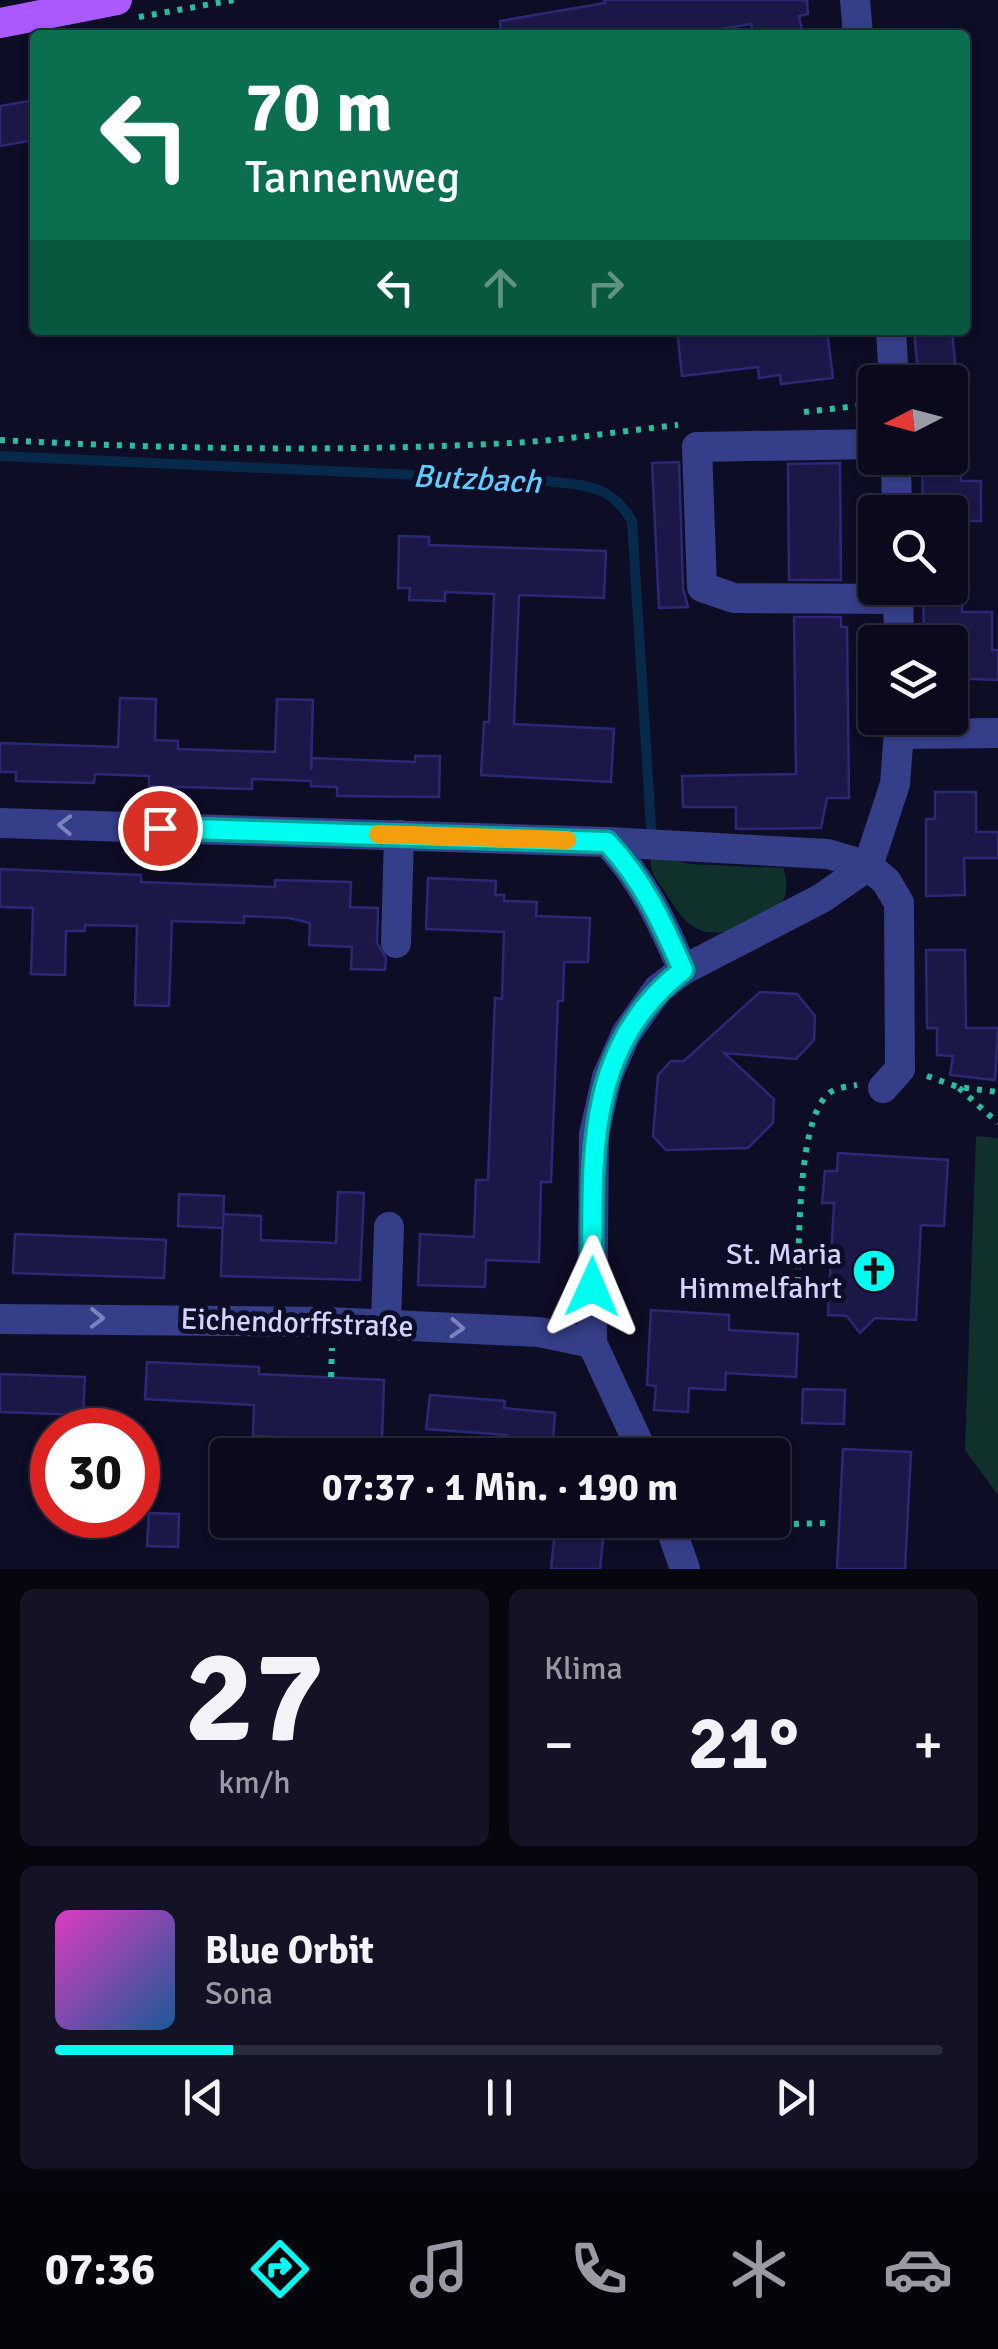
<!DOCTYPE html>
<html lang="de">
<head>
<meta charset="utf-8">
<style>
  body { margin:0; font-family:Signika,sans-serif; background:#131325; color:#f1f3f6; height:100vh; display:flex; flex-direction:column; font-size:38px; white-space:nowrap }
  * { box-sizing:border-box; margin:0 }
  p { font-size:32px; color:#999aa3 }
  .icon { flex:none; width:55px; height:55px; fill:none; stroke:currentColor; stroke-width:2; stroke-linecap:round; stroke-linejoin:round }
  .map { position:relative; height:1569px; overflow:hidden }
  .side { display:flex; flex-direction:column; gap:20px; padding:20px; background:#06060f; flex:1 }
  .side>* { flex:none }
  .guide { position:absolute; left:30px; top:30px; width:940px; height:305px; border-radius:10px; box-shadow:0 2px 8px #0004,0 0 0 2px #2a2b3b; background:#0b6e4f; color:#fff; overflow:hidden }
  .needle { width:65px; rotate:264deg }
  .buttons { position:absolute; left:858px; top:365px; display:grid; gap:20px }
  .buttons a { display:grid; place-items:center; width:110px; height:110px; border-radius:10px; background:#0a0a1c; box-shadow:0 2px 8px #0004,0 0 0 2px #2a2b3b; font-size:50px }
  .speed { position:absolute; left:30px; top:1408px; display:flex; gap:20px; font-size:50px; font-weight:700; text-align:center }
  .speed>* { display:grid; place-content:center; width:130px; height:130px; border-radius:50%; background:#0a0a1c; box-shadow:0 2px 8px #0004,0 0 0 2px #2a2b3b; line-height:1 }
  .speed .limit { border:15px solid #d22; background:#fff; color:#111 }
  .pin { position:absolute; display:grid; place-items:center; width:85px; height:85px; color:#fff; margin:-42px; border:5px solid #fff; border-radius:50%; box-shadow:0 2px 10px #0007 }
  .me { position:absolute; width:110px; margin:-55px; rotate:1deg; stroke-linejoin:round; filter:drop-shadow(0 0 8px #0008) }
  .turn { display:flex; align-items:center; gap:35px; height:210px; padding:0 50px; font-size:45px }
  .turn .icon { width:130px; height:130px; stroke-width:2.5 }
  .turn b { display:block; font-size:70px; line-height:85px }
  .lanes { display:flex; align-items:center; height:95px; padding:0 50px; background:#0003; justify-content:center; gap:50px; direction:ltr }
  .lanes .off { opacity:.35 }
  .big { font-size:75px; font-weight:700; line-height:1.1 }
  .side .widget { flex:1; display:flex; flex-direction:column; justify-content:center; gap:15px; min-width:0; padding:0 35px; border-radius:15px; background:#131325 }
  .side .dial { align-items:center; gap:0 }
  .dial b { font-size:130px; line-height:1 }
  .song { display:flex; align-items:center; gap:30px }
  .cover { width:120px; height:120px; border-radius:15px; background:linear-gradient(135deg,hsl(310 70% 55%),hsl(210 70% 35%)) }
  .played { height:10px; border-radius:5px; background:linear-gradient(90deg,#00fdf2 20%,#2a2b3b 20%) }
  .keys { display:flex; justify-content:space-around; direction:ltr }
  .heat { display:flex; justify-content:space-between; align-items:center; font-size:55px; direction:ltr }
  .side .tiles { flex:1; display:grid; gap:20px; grid-template-columns:1fr 1fr }
  .widget:last-child { grid-column:span 2 }
  .trip { position:absolute; left:210px; top:1438px; width:580px; height:100px; border-radius:10px; background:#0a0a1c; box-shadow:0 2px 8px #0004,0 0 0 2px #2a2b3b; font-weight:700; line-height:100px; text-align:center }
  .menu { display:flex; height:160px; justify-content:space-around; align-items:center; background:#04040b; color:#999aa3 }
  .menu .icon { width:70px; height:70px }
  .menu .on { color:#00fdf2 }
  .menu b { font-size:45px; color:#f1f3f6 }
  .map>svg:first-child { display:block }
  .green { fill:#10302b }
  .lines { fill:none; stroke-linecap:round; stroke-linejoin:round }
  .stream { stroke:#082a4a; stroke-width:10 }
  .building { fill:#1b1848; stroke:#2c2876; stroke-width:2.5 }
  .path { stroke:#26bfa0; stroke-width:6; stroke-dasharray:5 8; stroke-linecap:butt }
  .minor { stroke:#353e88; stroke-width:30 }
  .major { stroke:#a959ff; stroke-width:30 }
  .oneway { stroke:#7c82be }
  .route-casing { stroke:#00a49d; stroke-width:25 }
  .route { stroke:#00fdf2; stroke-width:18 }
  .slow { stroke:#f59e0b; stroke-width:18 }
  .labels { text-anchor:middle; dominant-baseline:central; stroke-width:10; stroke-linejoin:round; paint-order:stroke }
  .poi-label { font-size:30px; fill:#d2d4ff; stroke:#0e0d26; text-anchor:end }
  .street-label { font-size:30px; fill:#d2d4ff; stroke:#0e0d26 }
  .water-label { font-size:32px; font-style:italic; fill:#60ccff; stroke:#0e0d26 }
</style>
</head>
<body>
<div class="map">
<svg width="998" height="1569" viewBox="0 0 998 1569">
  <rect width="100%" height="100%" fill="#0e0d26"/>
  <g class="green">
    <path d="M653 854 690 864 783 868C788 880 788 895 780 906 767 923 720 939 700 930 682 922 674 905 663 889 655 877 647 869 653 854Z"/>
    <path d="M976 1136 998 1138V1495L965 1450Z"/>
  </g>
  <g class="lines">
    <path class="stream" d="M0 456 547 481C585 486 611 484 632 521L651 828"/>
  </g>
  <g class="building">
    <path d="M604 0H807L808 14 799 16 803 35H754L751 24 685 35H501L500 21 605 3Z"/>
    <path d="M35 100V140L0 146V106Z"/>
    <path d="M677 330H827L833 378 781 384 780 375 759 378 758 367 682 376Z"/>
    <path d="M914 330H952L957 382H919Z"/>
    <path d="M922 458H960L961 481H981V521H950V512H923Z"/>
    <path d="M679 462 683 588 688 607 659 608 652 463Z"/>
    <path d="M840 463 841 580H789L788 464Z"/>
    <path d="M399 536 429 537V545L606 551 604 598 519 595 514 724 614 729 611 782 481 775 484 722H489L494 594 445 592V601L409 600 410 588H398Z"/>
    <path d="M923 588H962V612H992V650H998V680L950 678V642H924Z"/>
    <path d="M794 617H841V627H847L849 798H827L821 828 736 829V807H683L682 776 796 774Z"/>
    <path d="M120 698 156 699 155 740 178 741V749L275 752 277 699 313 700 311 770 312 758 415 762V756H440L439 797 337 796V787L311 786V781L252 779V789L215 788 149 786V776L95 774 94 783 16 781V772H0V743L118 747Z"/>
    <path d="M935 792H976V832H998V858H964L965 895 926 896V819H935Z"/>
    <path d="M0 869 141 875V882L275 887V880L351 882 350 907 378 908 377 943 386 958 385 970 351 969 352 947 309 945 310 923 289 918 244 916V923L172 921 169 1006 135 1005 137 926 85 925V931H66L65 975 31 974 33 908 0 907Z"/>
    <path d="M428 878 496 881 495 895H504V901L537 902 536 916 590 918 588 962H564L563 1001H558L551 1182H541L539 1262 486 1260 485 1287 418 1285 420 1234 474 1237 476 1180H488L495 998 502 999 504 932 426 929Z"/>
    <path d="M926 950H965L966 1028H998L995 1080 950 1075 953 1056 937 1055V1028H927Z"/>
    <path d="M760 992 797 994 815 1016 814 1040 796 1059 724 1053 774 1099 773 1123 748 1148 666 1150 653 1136 658 1075 671 1061H684Z"/>
    <path d="M838 1153 948 1160 944 1226 921 1225 916 1320 875 1318 860 1333 847 1316 828 1315 834 1203H822L825 1171H837Z"/>
    <path d="M338 1192 364 1193 360 1280 221 1276 223 1214 261 1216V1240L336 1243Z"/>
    <path d="M179 1194 224 1196 223 1228 178 1226Z"/>
    <path d="M15 1234 166 1240 164 1278 13 1273Z"/>
    <path d="M651 1310 729 1315V1330L798 1334 796 1377 726 1373 725 1390 689 1388 688 1412 654 1410 656 1386 647 1385Z"/>
    <path d="M147 1362 259 1367V1374L384 1380 382 1441 253 1436 254 1405 145 1399Z"/>
    <path d="M0 1374 85 1377 83 1415 0 1412Z"/>
    <path d="M803 1389 845 1390 844 1424 802 1423Z"/>
    <path d="M430 1395 505 1401 504 1408 555 1413 552 1455H506L507 1435 426 1429Z"/>
    <path d="M843 1449 911 1452 905 1569H837Z"/>
    <path d="M149 1513 179 1514 178 1547 147 1546Z"/>
    <path d="M556 1520H605L600 1569H551Z"/>
  </g>
  <g class="lines">
    <g class="path">
      <path d="M139 17 234 0"/>
      <path d="M804 412 875 404"/>
      <path d="M0 440C170 449 341 452 511 443 566 440 622 431 678 425"/>
      <path d="M927 1076 958 1087 998 1092"/>
      <path d="M959 1088 998 1123"/>
      <path d="M797 1295C800 1251 796 1123 828 1094 836 1087 847 1087 857 1085"/>
      <path d="M331 1377 332 1348"/>
      <path d="M704 1533 726 1526 827 1523"/>
    </g>
    <g class="minor">
      <path d="M855 0 858 35"/>
      <path d="M891 330 894 382"/>
      <path d="M875 444 697 447 702 587 734 598 898 599"/>
      <path d="M896 458 897 512"/>
      <path d="M898 588 899 642"/>
      <path d="M900 734 998 733"/>
      <path d="M0 823 607 842C643 880 662 922 683 970"/>
      <path d="M607 842 828 854 868 866"/>
      <path d="M396 943 399 835"/>
      <path d="M883 1088 900 1069 899 903 886 881 868 866 895 784 900 718"/>
      <path d="M0 1319 327 1322 539 1332 592 1343"/>
      <path d="M386 1324 389 1227"/>
      <path d="M644 1455 592 1343 594 1134 607 1077 626 1034 658 989 683 970 822 898 868 866"/>
      <path d="M668 1520 685 1569"/>
    </g>
    <path class="major" d="M0 23 117 0"/>
  </g>
  <defs><path id="oneway-chevron" d="M-2-3.5L2.5 0L-2 3.5" fill="none" stroke-width="1.6" stroke-linecap="round" stroke-linejoin="round" transform="scale(2.5)"/></defs>
  <g class="oneway">
    <use href="#oneway-chevron" transform="translate(65 825) rotate(-178)"/>
    <use href="#oneway-chevron" transform="translate(97 1318) rotate(1)"/>
    <use href="#oneway-chevron" transform="translate(457 1328) rotate(3)"/>
  </g>
  <g class="lines">
    <g class="route-casing">
      <path id="route" d="M160 828 607 842C643 880 662 922 683 970 579 1050 594 1169 592 1287"/>
    </g>
    <use href="#route" class="route"/>
    <path class="slow" d="M378 834 567 840"/>
  </g>
  <defs>
    <g id="church-disc" transform="scale(2.25)"><circle r="9.5" fill="#00fdf2" stroke="#0e0d26"/><path d="M-1.2-6h2.4v3.5h3.3v2.4h-3.3V6h-2.4V-.1h-3.3v-2.4h3.3Z" fill="#111"/></g>
  </defs>
  <g fill-rule="evenodd">
    <use href="#church-disc" x="874" y="1271"/>
  </g>
  <g class="labels">
    <g class="poi-label">
      <text x="842" y="1254">St. Maria<tspan x="842" dy="34">Himmelfahrt</tspan></text>
    </g>
    <g class="street-label">
      <text transform="translate(297 1323) rotate(2)">Eichendorffstraße</text>
    </g>
    <g class="water-label">
      <text transform="translate(477 479) rotate(3)">Butzbach</text>
    </g>
  </g>
</svg>
<div class="buttons">
<a><svg class="needle" viewBox="-14 -14 28 28"><path d="M0-13l5 13h-10z" fill="#e53935"/><path d="M0 13l5-13h-10z" fill="#999aa3"/></svg></a>
<a><svg class="icon" aria-label="search" viewBox="0 0 24 24"><circle cx="10" cy="10" r="6"/><path d="M15 15l6 6"/></svg></a>
<a><svg class="icon" aria-label="layers" viewBox="0 0 24 24"><path d="M12 4l9 5-9 5-9-5zM3 14l9 5 9-5"/></svg></a>
</div>
<div class="speed"><div class="limit">30</div></div>
<div class="pin" style="left:160px;top:828px;background:#d93025"><svg class="icon" aria-label="arrive" viewBox="0 0 24 24"><path d="M6 21V4h12l-3 4 3 4H6"/></svg></div>
<svg class="me" style="left:592px;top:1287px" viewBox="-20 -20 40 40"><path d="M0-17L14 15 0 8-14 15z" fill="#00fdf2" stroke="#fff" stroke-width="4"/></svg>
<div class="trip">07:37 · 1 Min. · 190 m</div>
<div class="guide">
<div class="turn"><svg class="icon" aria-label="left" viewBox="0 0 24 24"><path d="M17 20v-9H6M10 6l-5 5 5 5"/></svg><div><b>70 m</b>Tannenweg</div></div>
<div class="lanes"><svg class="icon" aria-label="left" viewBox="0 0 24 24"><path d="M17 20v-9H6M10 6l-5 5 5 5"/></svg><svg class="icon off" aria-label="ahead" viewBox="0 0 24 24"><path d="M12 20V5M6 11l6-6 6 6"/></svg><svg class="icon off" aria-label="right" viewBox="0 0 24 24"><path d="M7 20v-9h11M14 6l5 5-5 5"/></svg></div>
</div>
</div>
<section class="side">
<div class="tiles">
<div class="widget dial"><b>27</b><p>km/h</p></div>
<div class="widget"><p>Klima</p>
<div class="heat"><a>−</a><b class="big">21°</b><a>+</a></div>
</div>
<div class="widget">
<div class="song"><i class="cover"></i><div><b>Blue Orbit</b><p>Sona</p></div></div>
<div class="played"></div>
<div class="keys"><svg class="icon" aria-label="previous" viewBox="0 0 24 24"><path d="M18 5L8 12l10 7zM5 5v14"/></svg><svg class="icon" aria-label="pause" viewBox="0 0 24 24"><path d="M8 5v14M16 5v14"/></svg><svg class="icon" aria-label="next" viewBox="0 0 24 24"><path d="M6 5l10 7-10 7zM19 5v14"/></svg></div>
</div>
</div>
</section>
<nav class="menu">
<b>07:36</b>
<svg class="icon on" aria-label="directions" viewBox="0 0 24 24"><path d="M12 3l9 9-9 9-9-9zM9 14v-3h6M13 9l2 2-2 2"/></svg>
<svg class="icon" aria-label="music" viewBox="0 0 24 24"><path d="M9 18V5l10-2v13"/><circle cx="6" cy="18" r="3"/><circle cx="16" cy="16" r="3"/></svg>
<svg class="icon" aria-label="phone" viewBox="0 0 24 24"><path d="M5 4h4l2 5-3 2q2 4 5 5l2-3 5 2v4C11 20 4 13 5 4z"/></svg>
<svg class="icon" aria-label="climate" viewBox="0 0 24 24"><path d="M12 3v18M4 7l16 10M4 17L20 7"/></svg>
<svg class="icon" aria-label="car" viewBox="0 0 24 24"><path d="M5 17H2v-5l4-1 3-4h7l3 4 3 1v5h-3M9 17h6M6 11h13"/><circle cx="7" cy="17" r="2"/><circle cx="17" cy="17" r="2"/></svg>
</nav>
</body>
</html>
